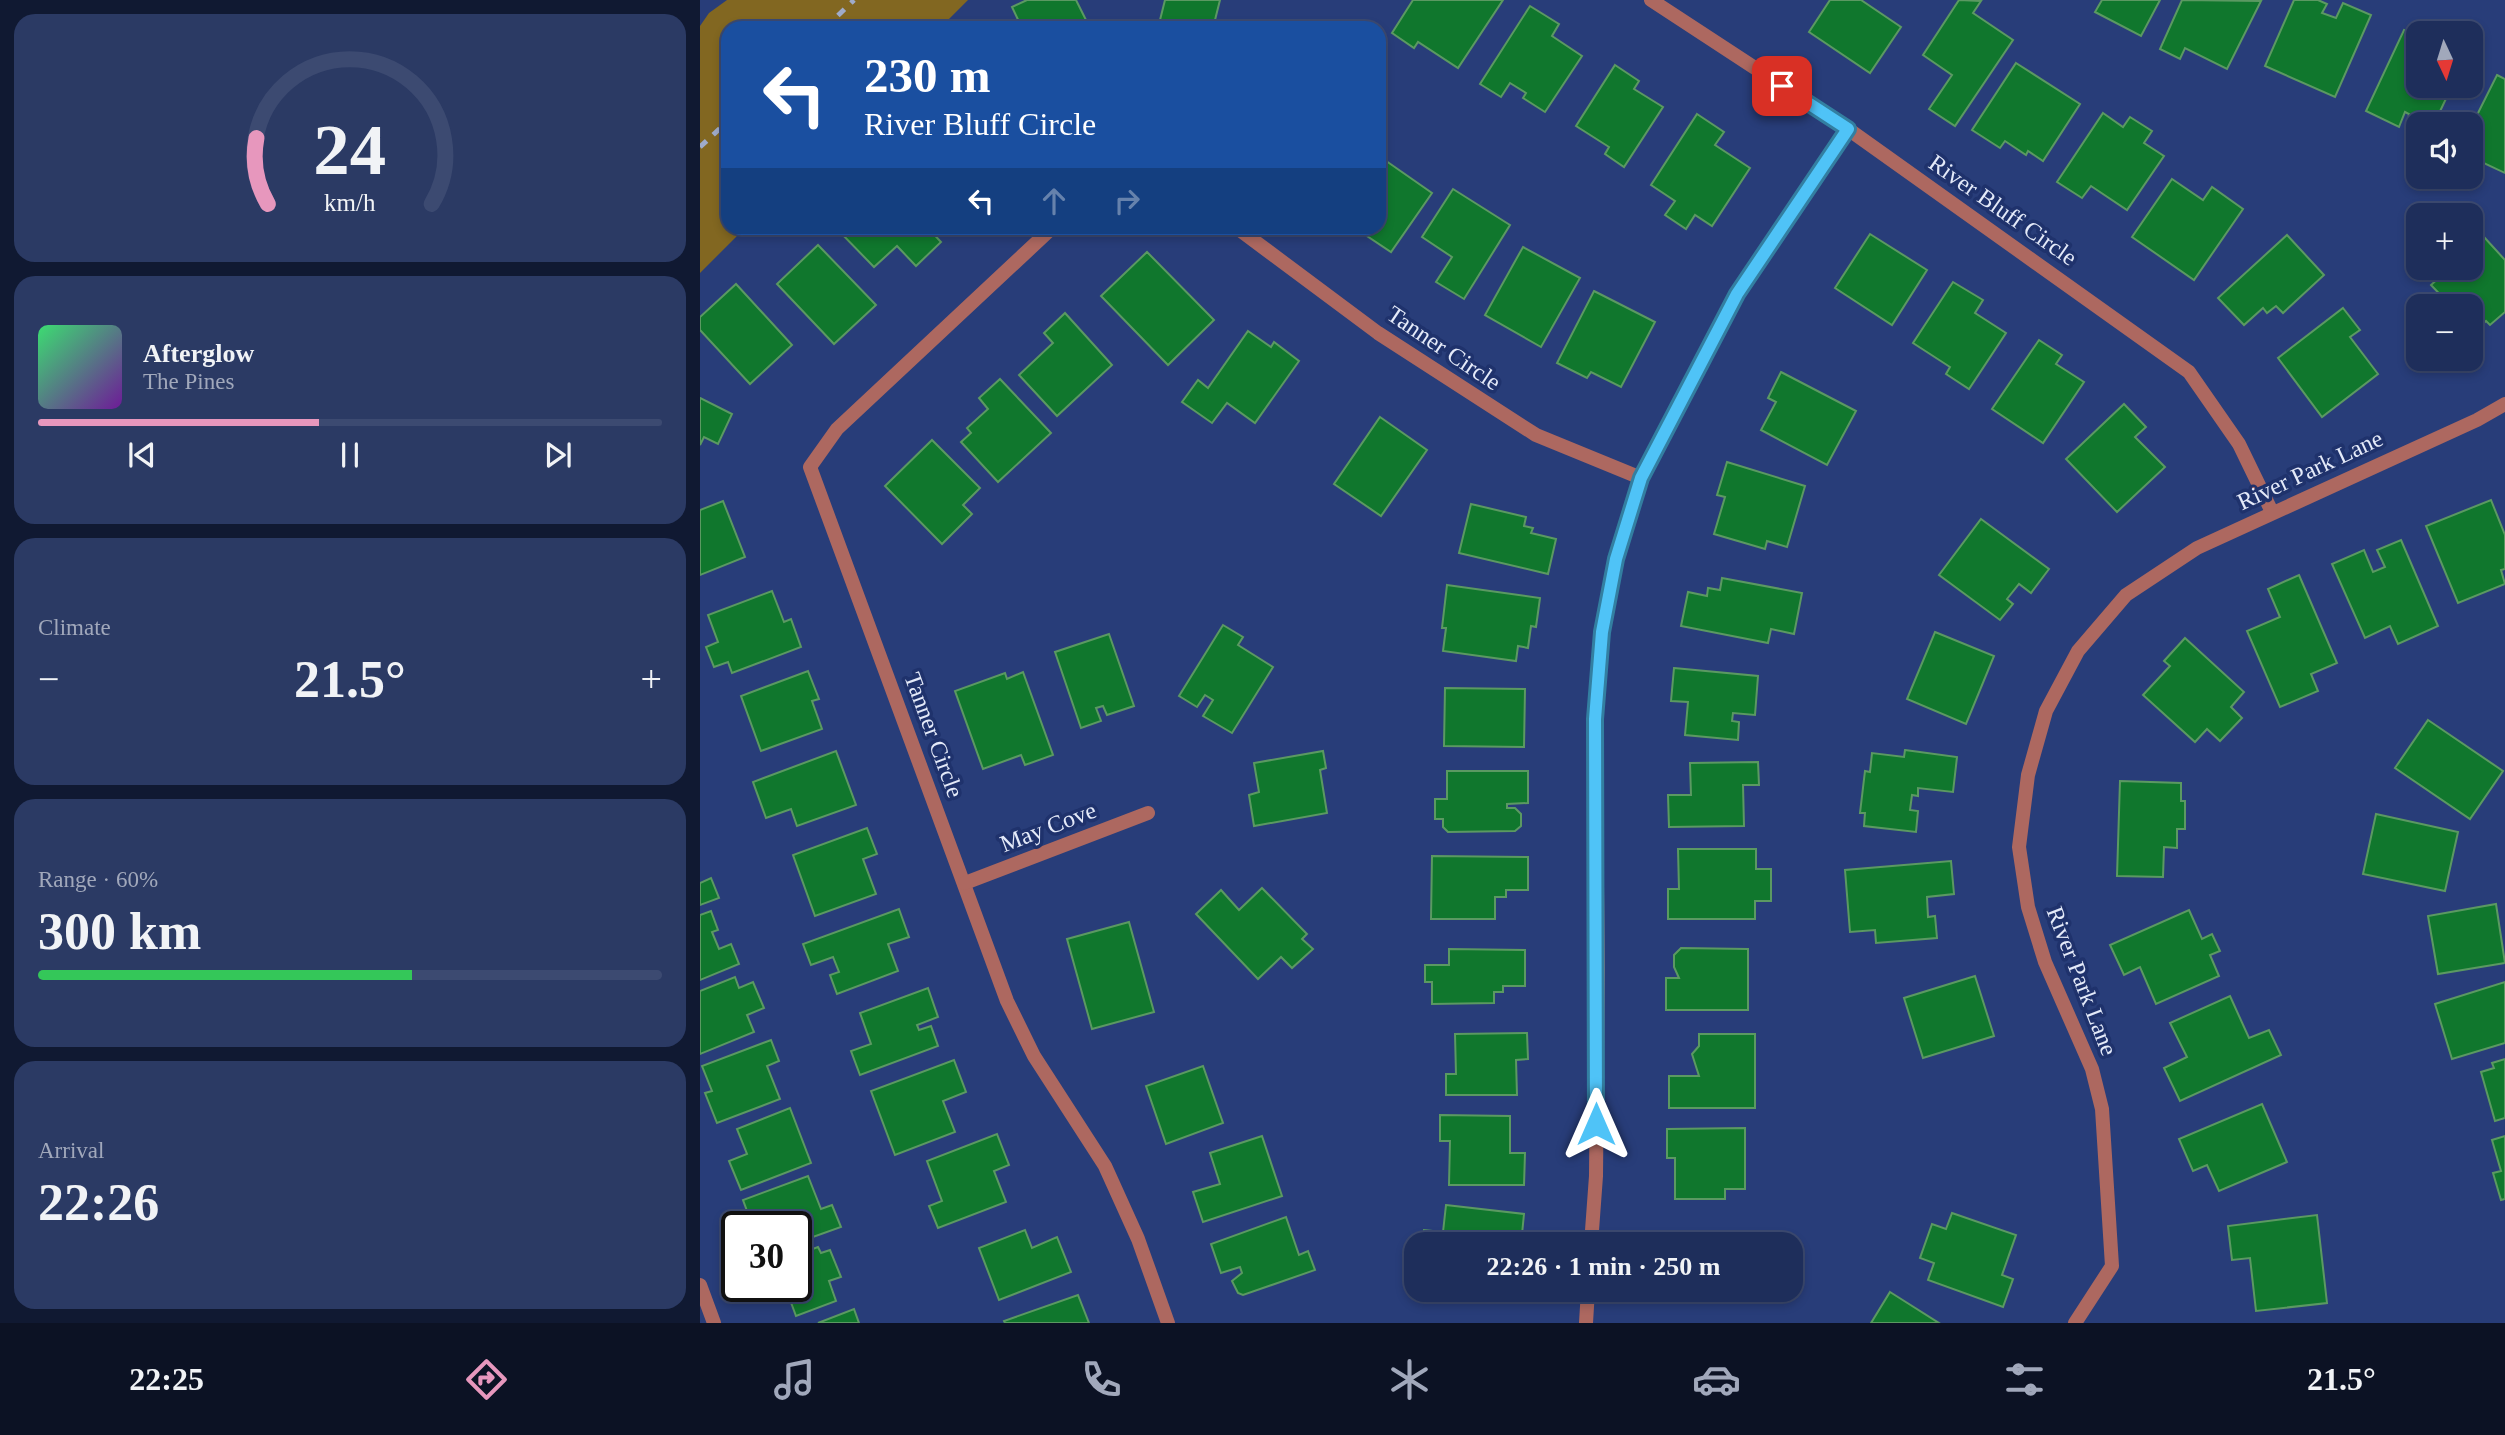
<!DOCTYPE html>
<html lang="en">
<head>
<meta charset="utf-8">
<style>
  body { margin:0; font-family:"Times New Roman",serif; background:#2b3a64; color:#f1f3f6; height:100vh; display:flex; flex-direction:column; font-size:26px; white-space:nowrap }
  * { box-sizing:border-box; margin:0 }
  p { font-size:23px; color:#a1a8bb }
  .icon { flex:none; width:38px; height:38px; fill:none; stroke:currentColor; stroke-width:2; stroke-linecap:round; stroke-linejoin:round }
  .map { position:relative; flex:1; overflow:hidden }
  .details { display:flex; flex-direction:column; gap:14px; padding:14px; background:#101932; width:700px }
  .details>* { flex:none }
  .hud { position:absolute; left:21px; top:21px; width:665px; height:214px; border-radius:21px; box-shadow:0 4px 10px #0003,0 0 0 2px #3c4a71; background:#1a4fa0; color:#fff; overflow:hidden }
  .needle { width:46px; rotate:176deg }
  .buttons { position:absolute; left:1706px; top:21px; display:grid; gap:14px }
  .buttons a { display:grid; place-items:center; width:77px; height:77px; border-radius:14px; background:#1e2e5b; box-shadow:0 4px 10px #0003,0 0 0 2px #3c4a71; font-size:35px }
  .speed { position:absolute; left:21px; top:1211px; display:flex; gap:14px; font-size:35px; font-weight:700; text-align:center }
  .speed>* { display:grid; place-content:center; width:91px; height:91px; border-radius:50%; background:#1e2e5b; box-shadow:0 4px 10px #0003,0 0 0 2px #3c4a71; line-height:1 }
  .speed .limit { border:4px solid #111; border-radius:10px; background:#fff; color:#111 }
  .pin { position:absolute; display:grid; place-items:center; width:60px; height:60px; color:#fff; margin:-30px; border-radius:14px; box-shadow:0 4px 10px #0006 }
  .me { position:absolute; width:77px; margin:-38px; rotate:0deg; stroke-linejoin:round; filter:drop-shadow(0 0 5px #0008) }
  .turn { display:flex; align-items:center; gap:24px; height:147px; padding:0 28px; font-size:32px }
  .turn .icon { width:91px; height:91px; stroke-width:2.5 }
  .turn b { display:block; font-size:49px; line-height:60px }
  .lanes { display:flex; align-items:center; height:66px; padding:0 28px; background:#0003; justify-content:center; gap:35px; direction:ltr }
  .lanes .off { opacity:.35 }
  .big { font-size:52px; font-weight:800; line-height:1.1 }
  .details .tile { flex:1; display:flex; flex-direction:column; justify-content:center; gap:10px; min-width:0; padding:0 24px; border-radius:21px; background:#2b3a64 }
  .details .dial { align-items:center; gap:0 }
  .dial svg { height:182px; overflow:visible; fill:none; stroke:#3c4a71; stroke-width:7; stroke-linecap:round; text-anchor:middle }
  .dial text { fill:#f1f3f6; stroke:none }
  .song { display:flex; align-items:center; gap:21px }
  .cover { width:84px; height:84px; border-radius:10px; background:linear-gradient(135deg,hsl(140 70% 55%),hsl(280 70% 35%)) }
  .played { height:7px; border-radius:4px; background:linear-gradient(90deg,#e797bd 45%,#3c4a71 45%) }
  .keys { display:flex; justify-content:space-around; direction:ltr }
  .heat { display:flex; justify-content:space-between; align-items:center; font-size:38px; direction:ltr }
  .charge { height:10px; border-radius:5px; background:linear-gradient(90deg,#34c759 60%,#3c4a71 0) }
  .trip { position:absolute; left:704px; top:1232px; width:399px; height:70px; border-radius:21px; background:#1e2e5b; box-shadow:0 4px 10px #0003,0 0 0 2px #3c4a71; font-weight:800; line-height:70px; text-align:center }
  .tabs { display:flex; height:112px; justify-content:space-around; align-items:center; background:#0c1224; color:#a1a8bb }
  .tabs .icon { width:49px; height:49px }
  .tabs .selected { color:#e797bd }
  .tabs b { font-size:32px; color:#f1f3f6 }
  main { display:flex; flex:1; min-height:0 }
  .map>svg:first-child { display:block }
  .green { fill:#826721 }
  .building { fill:#10772d; stroke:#5b9962; stroke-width:2 }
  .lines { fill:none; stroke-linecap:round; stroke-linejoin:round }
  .minor { stroke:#ad6860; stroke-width:14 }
  .rail { stroke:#9fabca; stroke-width:5; stroke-dasharray:9 9; stroke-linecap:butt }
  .route-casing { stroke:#337fa1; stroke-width:18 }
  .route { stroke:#4fc3f7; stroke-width:12 }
  .labels { text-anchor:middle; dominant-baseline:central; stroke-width:7; stroke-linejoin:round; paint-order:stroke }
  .street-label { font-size:24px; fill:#e4eaf9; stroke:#1f326c }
</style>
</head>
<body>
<main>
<section class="details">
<div class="tile dial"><svg viewBox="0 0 100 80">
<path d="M14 69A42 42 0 1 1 86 69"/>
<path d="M14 69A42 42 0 0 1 9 40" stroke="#e797bd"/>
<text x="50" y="56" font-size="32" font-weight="700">24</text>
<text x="50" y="72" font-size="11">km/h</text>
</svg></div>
<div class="tile">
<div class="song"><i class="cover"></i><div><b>Afterglow</b><p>The Pines</p></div></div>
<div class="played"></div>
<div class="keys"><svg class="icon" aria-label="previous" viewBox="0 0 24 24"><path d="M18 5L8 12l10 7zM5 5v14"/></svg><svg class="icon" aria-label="pause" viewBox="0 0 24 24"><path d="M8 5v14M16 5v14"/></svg><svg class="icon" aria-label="next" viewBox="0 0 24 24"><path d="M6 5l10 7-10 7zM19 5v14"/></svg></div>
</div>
<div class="tile"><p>Climate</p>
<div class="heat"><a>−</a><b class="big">21.5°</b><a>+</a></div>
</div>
<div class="tile"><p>Range · 60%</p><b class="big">300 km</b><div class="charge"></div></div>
<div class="tile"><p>Arrival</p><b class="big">22:26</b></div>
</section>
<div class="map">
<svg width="1805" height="1323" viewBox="0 0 1805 1323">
  <rect width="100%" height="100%" fill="#283d79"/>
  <path class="green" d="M27 0H268L240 28H28V228H45L0 273V26L9 13Z"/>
  <g class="building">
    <path d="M327 0H376L390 28H322L312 7Z"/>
    <path d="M465 0H520L513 28H458Z"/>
    <path d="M713 0H803L758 68 718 42 714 48 692 33Z"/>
    <path d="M1130 0H1161L1201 27 1170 73 1109 32Z"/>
    <path d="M1259 0 1281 1 1273 13 1313 40 1255 126 1229 109 1252 75 1223 55Z"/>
    <path d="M1402 0H1460L1441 36 1395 12Z"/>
    <path d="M1482 0 1561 1 1527 69 1485 48 1480 59 1460 49Z"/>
    <path d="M1594 0H1618L1627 4 1622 13 1636 18 1643 3 1671 15 1635 97 1565 66Z"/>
    <path d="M830 6 859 24 852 36 882 56 845 112 823 98 826 93 810 83 801 97 780 84Z"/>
    <path d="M1704 30 1718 37V86H1752L1734 124 1718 125 1708 120 1709 114 1705 112 1699 127 1666 111Z"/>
    <path d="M1316 63 1380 104 1343 161 1328 151 1326 155 1305 141 1300 148 1272 130Z"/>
    <path d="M915 65 939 81 934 89 963 107 924 167 905 154 909 147 876 126Z"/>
    <path d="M1797 75 1805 79V173L1771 157V127Z"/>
    <path d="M1403 113 1423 127 1430 117 1452 131 1444 143 1464 156 1427 210 1391 186 1382 198 1357 182Z"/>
    <path d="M997 114 1024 132 1015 145 1050 168 1012 226 995 215 986 229 965 215 975 201 951 185Z"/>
    <path d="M679 156 732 193 691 252 664 234 669 228H679Z"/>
    <path d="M1472 179 1503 200 1512 187 1543 209 1494 280 1432 237Z"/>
    <path d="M753 189 810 225 764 299 736 282 752 257 722 237Z"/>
    <path d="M136 228H228L241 242 216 266 197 246 174 267Z"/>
    <path d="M1170 234 1227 270 1192 325 1135 288Z"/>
    <path d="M1587 235 1624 275 1583 313 1576 306 1567 313 1563 308 1544 325 1518 298Z"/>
    <path d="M1784 237 1805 260V312L1790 325 1786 321 1774 332 1771 328V306H1751L1731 285 1750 268H1771V248Z"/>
    <path d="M118 245 176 305 134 344 77 284Z"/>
    <path d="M823 247 880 278 841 347 785 315Z"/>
    <path d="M447 252 514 320 468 365 401 296Z"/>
    <path d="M1253 282 1283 300 1275 313 1306 333 1269 389 1246 374 1250 367 1213 343Z"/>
    <path d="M36 284 92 345 50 384 0 330V317Z"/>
    <path d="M894 291 955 322 921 387 891 372 887 378 857 363Z"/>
    <path d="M1643 308 1660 330 1650 337 1678 374 1622 417 1578 358Z"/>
    <path d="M365 313 412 365 357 416 319 375 353 343 344 333Z"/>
    <path d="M548 331 571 347 574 342 599 361 555 423 527 403 512 423 482 402 498 380 508 388Z"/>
    <path d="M1339 340 1362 355 1356 364 1384 382 1343 443 1292 409Z"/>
    <path d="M1081 372 1156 411 1127 465 1061 430 1076 402 1068 398Z"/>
    <path d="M300 379 351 433 298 482 261 442 271 433 267 428 288 409 279 398Z"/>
    <path d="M0 398 32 414 18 444 4 437 0 445Z"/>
    <path d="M1424 404 1446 427 1435 437 1465 467 1417 512 1366 459Z"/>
    <path d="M680 417 727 450 681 516 634 484Z"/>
    <path d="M232 440 280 488 263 505 272 514 242 544 185 486Z"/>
    <path d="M1027 462 1105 486 1087 547 1067 541 1065 549 1014 534 1025 497 1017 495Z"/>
    <path d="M1791 500 1805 535V569L1801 570 1805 584 1758 603 1726 526Z"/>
    <path d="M23 501 45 557 0 575V510Z"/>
    <path d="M771 504 826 517 824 526 833 528 831 533 856 539 848 574 759 553Z"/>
    <path d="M1281 519 1349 569 1331 593 1319 584 1307 599 1313 604 1300 620 1239 575Z"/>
    <path d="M1701 540 1738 626 1698 644 1690 626 1665 638 1632 564 1664 550 1673 572 1685 567 1677 550Z"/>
    <path d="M1599 575 1637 663 1611 674 1618 691 1580 707 1547 631 1580 617 1568 589Z"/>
    <path d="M1022 578 1102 593 1094 634 1071 629 1068 643 981 626 988 592 1007 596 1008 588 1020 590Z"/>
    <path d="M747 585 840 598 836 627 831 626 828 648 818 646 816 661 743 651 746 628H742Z"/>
    <path d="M72 591 84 622 91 619 101 647 32 673 28 662 14 667 6 647 18 642 8 615Z"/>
    <path d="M523 625 543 637 538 645 573 667 532 733 503 716 513 700 505 695 497 707 479 696Z"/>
    <path d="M1235 632 1294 656 1266 724 1207 699Z"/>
    <path d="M409 634 434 706 407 715 403 706 396 708 401 721 381 728 355 652Z"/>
    <path d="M1485 638 1544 692 1531 707 1542 718 1520 741 1507 729 1495 742 1443 695 1470 666 1464 661Z"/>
    <path d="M974 668 1058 676 1055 715 1033 713 1032 721 1039 722 1038 740 985 735 988 702 971 701Z"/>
    <path d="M108 671 119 699 112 701 122 729 61 751 41 696Z"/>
    <path d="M323 672 353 755 325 765 321 755 283 769 255 691 305 673 307 679Z"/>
    <path d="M745 688 825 689 824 747 744 746Z"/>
    <path d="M1728 720 1803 771 1770 819 1695 768Z"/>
    <path d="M1205 750 1257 757 1253 792 1218 788V796L1212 795 1210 810 1218 811 1216 832 1164 826 1165 813H1160L1165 771 1170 772 1172 753 1204 757Z"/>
    <path d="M136 751 156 805 97 826 91 809 66 818 53 782Z"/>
    <path d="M623 751 626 768 620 770 627 813 554 826 549 795 559 792 554 763Z"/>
    <path d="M1058 762 1059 785H1043L1044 826 969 827 968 795H991L990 763Z"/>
    <path d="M747 771H828V803L807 804V808H815L821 814V826L815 831 748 832 743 827V819H735V799H747Z"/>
    <path d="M1420 781 1481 783V801H1485V829H1477V848L1464 847 1463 877 1417 876Z"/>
    <path d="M1676 814 1758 832 1745 891 1663 874Z"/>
    <path d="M167 828 177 854 163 859 176 894 115 916 93 855Z"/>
    <path d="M978 849H1056V869H1071V901H1055V919H968V889H979Z"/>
    <path d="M732 856 828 857V890H806V897H795V919H731Z"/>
    <path d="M1251 861 1254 894 1227 897 1228 917 1235 916 1237 938 1176 943 1175 930 1150 932 1145 870Z"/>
    <path d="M11 878 19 898 0 905V883Z"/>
    <path d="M562 888 607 934 602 939 613 949 592 968 581 957 558 979 496 914 521 890 539 910Z"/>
    <path d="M1796 904 1805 963 1738 974 1728 916Z"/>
    <path d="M199 909 209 937 188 944 198 971 137 994 130 975 139 972 133 957 111 965 103 944Z"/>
    <path d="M1489 910 1502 939 1512 934 1520 951 1510 955 1519 976 1456 1004 1440 967 1424 975 1410 945Z"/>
    <path d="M11 911 18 930 12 932 19 949 31 944 39 964 0 980V915Z"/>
    <path d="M429 922 454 1012 392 1029 367 939Z"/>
    <path d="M981 948 1048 949V1010H966V978H979L974 967V955Z"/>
    <path d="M749 949 825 950V986H803V992H794V1003L732 1004V982H725V965H749Z"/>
    <path d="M1275 976 1294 1036 1223 1058 1204 998Z"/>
    <path d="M35 977 39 988 53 982 64 1008 47 1015 54 1032 0 1054V991Z"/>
    <path d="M1805 982V1043L1752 1059 1735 1004Z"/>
    <path d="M228 988 238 1017 217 1025 219 1030 231 1026 238 1046 160 1075 151 1051 171 1044 160 1013Z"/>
    <path d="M1530 996 1549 1038 1569 1030 1581 1055 1480 1101 1464 1068 1487 1057 1470 1023Z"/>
    <path d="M827 1033 828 1059 816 1060 817 1095H746V1074H756L755 1034Z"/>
    <path d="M999 1034H1055V1108H969V1076H999L992 1054 999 1046Z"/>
    <path d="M71 1040 79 1061 67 1066 80 1099 17 1123 5 1093 12 1091 2 1066Z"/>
    <path d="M1805 1059V1118L1795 1121 1781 1072 1794 1068 1792 1063Z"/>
    <path d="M254 1060 266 1092 243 1101 255 1132 195 1155 171 1091Z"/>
    <path d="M503 1066 523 1123 466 1144 446 1086Z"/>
    <path d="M1562 1104 1587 1162 1519 1191 1507 1165 1493 1171 1479 1139Z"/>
    <path d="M90 1108 111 1163 41 1190 29 1161 47 1154 37 1129Z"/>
    <path d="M740 1115 810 1116V1153H825L824 1185H749L750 1141H740Z"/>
    <path d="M1045 1128V1189H1025V1199H975V1158H967V1129Z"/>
    <path d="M297 1134 309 1165 294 1171 306 1202 238 1228 229 1206 242 1201 227 1161Z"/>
    <path d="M562 1136 582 1196 503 1222 493 1192 520 1184 510 1153Z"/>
    <path d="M1805 1136V1199L1801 1200 1793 1173 1801 1171 1792 1140Z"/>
    <path d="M108 1176 121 1209 132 1205 141 1227 96 1243V1227H53L43 1200Z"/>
    <path d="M746 1205 824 1214 821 1244H723L724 1230 743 1232Z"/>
    <path d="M1252 1213 1316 1235 1302 1275 1313 1279 1303 1307 1228 1280 1234 1263 1220 1258 1232 1224 1246 1229Z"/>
    <path d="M1617 1215 1627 1303 1556 1311 1550 1258 1532 1260 1528 1226Z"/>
    <path d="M586 1217 599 1255 608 1251 615 1270 543 1295 538 1293 532 1281 542 1273 540 1267 521 1273 511 1244Z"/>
    <path d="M325 1230 332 1248 357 1237 371 1272 299 1300 279 1248Z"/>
    <path d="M967 1233 1047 1240V1244H966Z"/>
    <path d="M118 1247 121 1253 130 1250 141 1277 129 1281 136 1301 96 1316 86 1289 81 1291 79 1286H96V1255Z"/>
    <path d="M962 1290H1057L1056 1299Z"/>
    <path d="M1190 1292 1239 1323H1171Z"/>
    <path d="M378 1295 389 1323H305L304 1321Z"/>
    <path d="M154 1309 159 1323H118Z"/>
  </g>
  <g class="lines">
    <g class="minor">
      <path d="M951 0 1148 129 1489 372 1539 444 1572 512"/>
      <path d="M352 228 137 429 110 467 307 1001 334 1056 405 1166 438 1239 468 1323"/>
      <path d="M537 228 678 333 836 435 941 478"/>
      <path d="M265 883 448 813"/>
      <path d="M891 1244 896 1176 898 968 895 719 902 632 916 559 941 478 1037 294 1148 129"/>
      <path d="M0 1285 14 1323"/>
      <path d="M886 1323 888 1290"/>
      <path d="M1375 1323 1412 1266 1402 1109 1392 1069 1345 962 1328 907 1319 847 1328 775 1346 711 1378 651 1426 595 1497 548 1777 420 1805 404"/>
    </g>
    <g class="rail">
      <path d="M125 28 154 0"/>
      <path d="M0 147 28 121"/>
    </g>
  </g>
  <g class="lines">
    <g class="route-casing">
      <path id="route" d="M896 1124 895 719 902 632 916 559 941 478 1037 294 1148 129 1082 86"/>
    </g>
    <use href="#route" class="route"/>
  </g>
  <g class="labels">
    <g class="street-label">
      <text transform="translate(1303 210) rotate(35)">River Bluff Circle</text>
      <text transform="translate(744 348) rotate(34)">Tanner Circle</text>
      <text transform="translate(1610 470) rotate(-25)">River Park Lane</text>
      <text transform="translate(234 735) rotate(70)">Tanner Circle</text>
      <text transform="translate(348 827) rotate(-21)">May Cove</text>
      <text transform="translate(1382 981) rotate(69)">River Park Lane</text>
    </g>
  </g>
</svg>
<div class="buttons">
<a><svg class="needle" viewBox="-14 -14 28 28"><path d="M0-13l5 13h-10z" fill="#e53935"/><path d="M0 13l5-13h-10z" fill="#a1a8bb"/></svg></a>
<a><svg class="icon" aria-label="sound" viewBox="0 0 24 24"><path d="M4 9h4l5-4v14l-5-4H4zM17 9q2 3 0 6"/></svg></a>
<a>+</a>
<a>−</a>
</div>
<div class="speed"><div class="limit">30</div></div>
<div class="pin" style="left:1082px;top:86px;background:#d93025"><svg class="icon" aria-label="arrive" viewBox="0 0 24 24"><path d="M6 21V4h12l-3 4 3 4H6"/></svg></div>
<svg class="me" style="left:896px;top:1124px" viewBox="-20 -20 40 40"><path d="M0-17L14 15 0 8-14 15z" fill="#4fc3f7" stroke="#fff" stroke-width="4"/></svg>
<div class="trip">22:26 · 1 min · 250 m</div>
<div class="hud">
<div class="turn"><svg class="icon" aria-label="left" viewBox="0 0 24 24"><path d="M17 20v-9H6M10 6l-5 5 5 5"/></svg><div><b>230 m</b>River Bluff Circle</div></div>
<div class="lanes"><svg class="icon" aria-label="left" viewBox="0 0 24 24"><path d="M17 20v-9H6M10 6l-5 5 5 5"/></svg><svg class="icon off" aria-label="ahead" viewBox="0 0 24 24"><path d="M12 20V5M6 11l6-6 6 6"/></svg><svg class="icon off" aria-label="right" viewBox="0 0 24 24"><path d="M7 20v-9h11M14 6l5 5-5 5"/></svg></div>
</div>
</div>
</main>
<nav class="tabs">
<b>22:25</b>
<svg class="icon selected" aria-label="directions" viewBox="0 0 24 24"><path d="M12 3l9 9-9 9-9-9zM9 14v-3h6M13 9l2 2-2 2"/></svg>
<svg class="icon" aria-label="music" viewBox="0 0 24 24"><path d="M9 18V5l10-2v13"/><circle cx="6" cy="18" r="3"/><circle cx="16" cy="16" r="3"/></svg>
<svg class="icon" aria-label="phone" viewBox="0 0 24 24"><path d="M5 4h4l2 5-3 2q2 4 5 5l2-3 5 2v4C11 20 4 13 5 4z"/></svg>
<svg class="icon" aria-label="climate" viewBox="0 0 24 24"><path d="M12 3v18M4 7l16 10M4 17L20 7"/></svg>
<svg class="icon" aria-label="car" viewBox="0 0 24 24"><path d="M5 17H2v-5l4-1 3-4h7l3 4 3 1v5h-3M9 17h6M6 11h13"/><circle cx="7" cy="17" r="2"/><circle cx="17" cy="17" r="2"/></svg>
<svg class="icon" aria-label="filters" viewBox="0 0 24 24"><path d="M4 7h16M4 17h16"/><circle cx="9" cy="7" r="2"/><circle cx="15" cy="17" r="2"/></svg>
<b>21.5°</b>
</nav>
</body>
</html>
